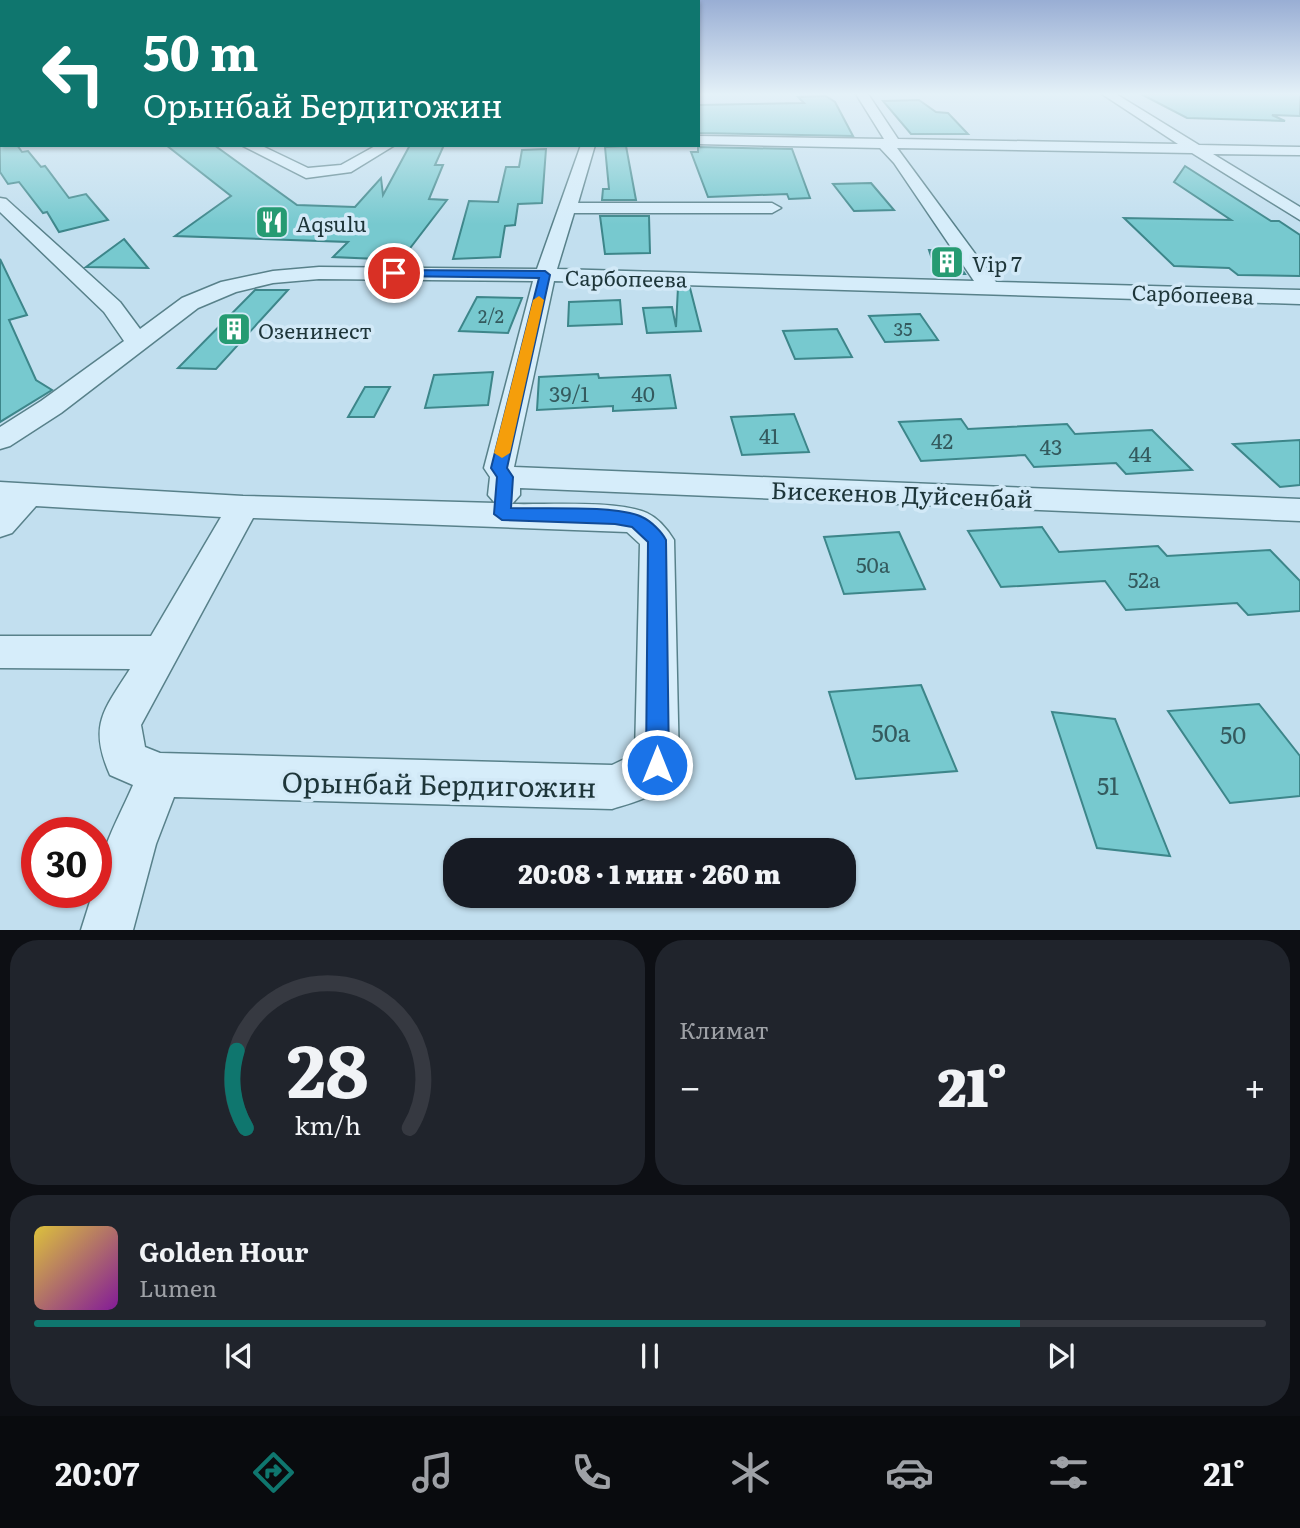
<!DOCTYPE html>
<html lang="ru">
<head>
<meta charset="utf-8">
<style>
  body { margin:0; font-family:Literata,serif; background:#20242c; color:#f1f3f6; height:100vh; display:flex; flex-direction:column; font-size:26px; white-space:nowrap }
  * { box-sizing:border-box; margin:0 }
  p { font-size:23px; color:#9ea1a6 }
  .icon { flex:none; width:38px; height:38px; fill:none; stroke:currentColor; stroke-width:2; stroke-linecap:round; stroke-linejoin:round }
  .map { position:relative; height:930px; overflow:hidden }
  .side { display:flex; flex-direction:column; gap:10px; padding:10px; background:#0d0f14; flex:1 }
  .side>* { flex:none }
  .banner { position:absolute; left:0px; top:0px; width:700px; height:147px; box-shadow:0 2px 5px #0004; background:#0f766e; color:#fff; overflow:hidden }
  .speed { position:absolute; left:21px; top:817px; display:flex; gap:14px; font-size:35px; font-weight:700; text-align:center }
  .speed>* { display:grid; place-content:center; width:91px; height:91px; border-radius:50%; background:#171b24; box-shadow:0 2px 5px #0004; line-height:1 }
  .speed .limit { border:10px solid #d22; background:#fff; color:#111 }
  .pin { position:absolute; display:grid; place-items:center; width:60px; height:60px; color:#fff; margin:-30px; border:4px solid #fff; border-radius:50%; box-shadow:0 2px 7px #0007 }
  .me { position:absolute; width:77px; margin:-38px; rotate:0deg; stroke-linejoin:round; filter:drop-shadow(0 0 5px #0008) }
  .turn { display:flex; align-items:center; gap:24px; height:147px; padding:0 28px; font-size:32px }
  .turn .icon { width:91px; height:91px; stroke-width:2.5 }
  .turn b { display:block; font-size:49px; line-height:60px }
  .big { font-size:52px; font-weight:800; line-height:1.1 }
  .side .widget { flex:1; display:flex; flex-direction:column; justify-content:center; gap:10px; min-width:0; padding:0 24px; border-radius:28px; background:#20242c }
  .side .dial { align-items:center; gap:0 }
  .dial svg { height:182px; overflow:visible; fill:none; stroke:#363941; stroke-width:7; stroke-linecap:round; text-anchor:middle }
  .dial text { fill:#f1f3f6; stroke:none }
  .song { display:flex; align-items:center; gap:21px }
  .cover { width:84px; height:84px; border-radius:10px; background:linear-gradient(135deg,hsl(50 70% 55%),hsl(290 70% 35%)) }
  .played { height:7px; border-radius:4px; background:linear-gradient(90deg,#0f766e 80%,#363941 80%) }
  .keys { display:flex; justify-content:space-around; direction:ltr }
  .heat { display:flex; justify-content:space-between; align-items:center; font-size:38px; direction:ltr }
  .side .tiles { flex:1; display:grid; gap:10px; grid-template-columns:1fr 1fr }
  .widget:last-child { grid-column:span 2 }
  .trip { position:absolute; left:443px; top:838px; width:413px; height:70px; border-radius:28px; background:#171b24; box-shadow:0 2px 5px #0004; font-weight:800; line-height:70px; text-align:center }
  .menu { display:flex; height:112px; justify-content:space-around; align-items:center; background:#090b0e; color:#9ea1a6 }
  .menu .icon { width:49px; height:49px }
  .menu .active { color:#0f766e }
  .menu b { font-size:32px; color:#f1f3f6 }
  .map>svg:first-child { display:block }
  .building { fill:#77c9cf; stroke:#3d868a; stroke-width:2 }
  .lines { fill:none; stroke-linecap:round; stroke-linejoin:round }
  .minor-casing { stroke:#58818a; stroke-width:3 }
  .minor { fill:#d6edfa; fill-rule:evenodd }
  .route { fill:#1a73e8; stroke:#114b97; stroke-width:2 }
  .slow { fill:#f59e0b }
  .labels { text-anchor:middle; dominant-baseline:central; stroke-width:7; stroke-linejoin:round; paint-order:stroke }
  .far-number-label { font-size:18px; fill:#345a5e }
  .far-poi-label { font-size:21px; fill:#1d3539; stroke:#d2e9f7; text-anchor:start }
  .far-street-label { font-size:21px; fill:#1d3539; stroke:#d2e9f7 }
  .number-label { font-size:21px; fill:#345a5e }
  .street-label { font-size:24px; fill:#1d3539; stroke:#d2e9f7 }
  .near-number-label { font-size:24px; fill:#345a5e }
  .near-street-label { font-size:28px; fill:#1d3539; stroke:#d2e9f7 }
</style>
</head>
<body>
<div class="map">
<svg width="1300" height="930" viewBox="0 0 1300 930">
  <rect width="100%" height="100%" fill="#c2dfef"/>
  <g class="building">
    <path d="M1141 94H1300V116L1272 115 1285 121 1187 118Z"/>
    <path d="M826 96 835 102 853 136 698 133V105L804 103 798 97Z"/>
    <path d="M919 100 936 112 948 113 968 134H911L883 101Z"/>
    <path d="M0 145H17L22 152 28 151 41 167 45 166 69 198 86 194 108 220 59 232 47 212 43 213 19 182 8 184 0 172Z"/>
    <path d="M166 145H214L297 205 355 207 381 178 383 195 410 145H444L435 165H443L429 199 447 200 401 260 333 257 348 242 175 236 231 196Z"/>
    <path d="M626 146 636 200H602L603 189H609L605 147Z"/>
    <path d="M698 147 792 149 810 198 789 199 787 194 708 197 691 152H698Z"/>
    <path d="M546 149 542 203 518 204 515 225 505 226 500 257 453 259 469 201 498 202 506 167H519L522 150Z"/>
    <path d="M1185 166 1271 221H1279L1300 235V276L1238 275 1229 268 1174 266 1124 218 1231 220 1174 182Z"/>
    <path d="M871 183 894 210 854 211 833 184Z"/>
    <path d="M600 216H649L650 253 605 254Z"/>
    <path d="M124 239 148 268 86 267Z"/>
    <path d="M929 250 950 251 965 274H937Z"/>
    <path d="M0 259 27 315 9 320 36 380 52 390 0 422Z"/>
    <path d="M678 287 690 288 701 331 647 333 643 308 672 307 676 327Z"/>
    <path d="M255 290H288L216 369 178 368Z"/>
    <path d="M477 297 522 298 508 333 459 331Z"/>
    <path d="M620 300 622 324 568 326 569 302Z"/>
    <path d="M920 314 938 340 885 342 869 316Z"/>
    <path d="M837 329 852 357 795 359 783 331Z"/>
    <path d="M493 372 488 405 425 408 434 375Z"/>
    <path d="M598 374 599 378 670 375 676 408 613 411V406L537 410 539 377Z"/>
    <path d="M365 387H390L374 417H348Z"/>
    <path d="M794 414 809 452 742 455 731 417Z"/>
    <path d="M961 419 968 429 1067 424 1075 434 1152 430 1192 470 1126 474 1116 463 1034 467 1025 455 921 461 899 422Z"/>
    <path d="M1300 440V485L1280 487 1233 444Z"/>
    <path d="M1042 527 1059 552 1158 546 1167 556 1270 550 1300 581V611L1248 615 1237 603 1126 610 1105 581 1001 587 968 531Z"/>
    <path d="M899 532 925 589 844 594 824 537Z"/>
    <path d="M921 685 957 771 856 779 829 692Z"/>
    <path d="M1259 704 1300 756V796L1230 803 1168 711Z"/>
    <path d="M1052 712 1115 719 1170 856 1097 848Z"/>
  </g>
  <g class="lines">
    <g class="minor-casing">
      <g id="minor">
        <path d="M856 94H868L898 139 1178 144 1102 94H1116L1199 145 1300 147V155L1213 154 1300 207V220L1192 153 897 148 996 282 1300 290V304L554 281 514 467 1300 499V521L520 488V495L512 504C546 505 618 500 647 513 658 518 668 530 674 540L679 765C666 795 641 800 612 809L174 797 156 844 133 930H81L93 892H96C96 856 119 818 133 785L110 775C88 725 104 710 130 669L0 668V636H151L221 517 36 506 12 533 0 537V482L243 496 495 503 488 495 490 477 484 468 533 281 319 279 273 283 236 292 198 308 61 413 10 446 0 449V427L41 401 124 341 104 312 0 212V198L6 199 120 302 140 329 182 298 221 282 273 271 319 267 537 269 581 145H595L578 203H772L781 208 772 213H574L557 269 974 281 894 163 880 148 698 144V136L884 139ZM253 518 627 532 640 544 635 754 612 765 160 753 145 747 141 725Z"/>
        <rect x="0" y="109" width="2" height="8"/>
        <path d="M241 145H260L308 168 341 165 377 145H395L351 172 306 178Z"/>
      </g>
    </g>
    <use href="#minor" class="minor"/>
  </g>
  <linearGradient id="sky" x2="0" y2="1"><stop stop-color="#99aed4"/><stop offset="0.42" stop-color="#e4f1f8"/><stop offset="1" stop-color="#e4f1f8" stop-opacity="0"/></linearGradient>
  <rect width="1300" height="224" fill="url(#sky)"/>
  <path class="route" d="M394 270 545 271 550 275 507 468 513 477 511 508C543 509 617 505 642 517 651 521 662 532 666 540L669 765 666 773 657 776 649 773 646 765 648 542 632 527 615 524 502 520 494 514 497 477 491 468 539 278 390 276V271Z"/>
  <path class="slow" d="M539 296 544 300 510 453 502 458 494 453 533 300Z"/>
  <defs>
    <g id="restaurant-square" transform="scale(1.75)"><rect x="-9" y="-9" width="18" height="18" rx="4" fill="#269b72" stroke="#d2e9f7"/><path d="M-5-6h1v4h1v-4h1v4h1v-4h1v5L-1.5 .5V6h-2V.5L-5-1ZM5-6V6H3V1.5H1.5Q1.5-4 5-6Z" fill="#fff"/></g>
    <g id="building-square" transform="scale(1.75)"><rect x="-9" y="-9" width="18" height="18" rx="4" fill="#269b72" stroke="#d2e9f7"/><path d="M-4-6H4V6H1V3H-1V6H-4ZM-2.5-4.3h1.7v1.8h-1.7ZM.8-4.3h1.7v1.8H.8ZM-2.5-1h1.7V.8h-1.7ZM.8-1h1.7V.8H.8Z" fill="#fff"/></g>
  </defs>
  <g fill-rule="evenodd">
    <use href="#restaurant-square" x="272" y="222"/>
    <use href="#building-square" x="947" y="262"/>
    <use href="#building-square" x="234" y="329"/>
  </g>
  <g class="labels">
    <g class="far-number-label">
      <text x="491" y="315">2/2</text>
      <text x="903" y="328">35</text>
    </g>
    <g class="far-poi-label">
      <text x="296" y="222">Aqsulu</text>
      <text x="972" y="262">Vip 7</text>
      <text x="258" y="329">Озенинест</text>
    </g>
    <g class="far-street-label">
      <text transform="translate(626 277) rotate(1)">Сарбопеева</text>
      <text transform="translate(1193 293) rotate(2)">Сарбопеева</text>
    </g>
    <g class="number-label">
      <text x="569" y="392">39/1</text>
      <text x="643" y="392">40</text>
      <text x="769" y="434">41</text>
      <text x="942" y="439">42</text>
      <text x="1051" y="445">43</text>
      <text x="1140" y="452">44</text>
      <text x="873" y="563">50а</text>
      <text x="1144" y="578">52а</text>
    </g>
    <g class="street-label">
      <text transform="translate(902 493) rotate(2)">Бисекенов Дуйсенбай</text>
    </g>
    <g class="near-number-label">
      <text x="891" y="731">50а</text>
      <text x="1233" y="733">50</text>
      <text x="1108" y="784">51</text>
    </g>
    <g class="near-street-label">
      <text transform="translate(439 783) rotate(1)">Орынбай Бердигожин</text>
    </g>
  </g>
</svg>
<div class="speed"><div class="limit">30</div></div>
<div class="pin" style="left:394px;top:273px;background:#d93025"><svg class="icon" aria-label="arrive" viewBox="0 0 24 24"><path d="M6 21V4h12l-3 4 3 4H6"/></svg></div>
<svg class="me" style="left:657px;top:765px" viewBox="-20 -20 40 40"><circle r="17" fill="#1a73e8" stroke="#fff" stroke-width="3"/><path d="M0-11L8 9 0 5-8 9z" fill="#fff"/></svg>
<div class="trip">20:08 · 1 мин · 260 m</div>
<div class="banner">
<div class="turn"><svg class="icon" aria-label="left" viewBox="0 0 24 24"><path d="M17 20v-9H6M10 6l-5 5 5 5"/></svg><div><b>50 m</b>Орынбай Бердигожин</div></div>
</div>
</div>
<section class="side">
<div class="tiles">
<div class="widget dial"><svg viewBox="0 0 100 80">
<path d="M14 69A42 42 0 1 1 86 69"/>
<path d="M14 69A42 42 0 0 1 10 35" stroke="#0f766e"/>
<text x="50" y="56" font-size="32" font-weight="700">28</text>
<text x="50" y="72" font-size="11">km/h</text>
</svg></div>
<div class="widget"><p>Климат</p>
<div class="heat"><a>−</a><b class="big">21°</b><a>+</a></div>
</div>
<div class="widget">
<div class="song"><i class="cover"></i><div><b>Golden Hour</b><p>Lumen</p></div></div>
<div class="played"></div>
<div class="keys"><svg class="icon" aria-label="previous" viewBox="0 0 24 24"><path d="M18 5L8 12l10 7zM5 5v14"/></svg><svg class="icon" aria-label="pause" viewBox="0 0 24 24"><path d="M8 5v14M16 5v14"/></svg><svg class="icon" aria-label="next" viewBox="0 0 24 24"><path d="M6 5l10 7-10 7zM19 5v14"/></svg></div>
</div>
</div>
</section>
<nav class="menu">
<b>20:07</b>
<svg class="icon active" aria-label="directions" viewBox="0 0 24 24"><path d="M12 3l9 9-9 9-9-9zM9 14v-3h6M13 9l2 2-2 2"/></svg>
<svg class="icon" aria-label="music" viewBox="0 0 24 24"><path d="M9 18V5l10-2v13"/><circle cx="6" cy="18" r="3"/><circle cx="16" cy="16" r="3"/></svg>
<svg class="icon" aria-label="phone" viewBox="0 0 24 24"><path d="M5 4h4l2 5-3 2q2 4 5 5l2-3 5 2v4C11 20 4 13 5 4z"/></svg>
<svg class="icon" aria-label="climate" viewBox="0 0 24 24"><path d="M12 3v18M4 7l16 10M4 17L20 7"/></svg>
<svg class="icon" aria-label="car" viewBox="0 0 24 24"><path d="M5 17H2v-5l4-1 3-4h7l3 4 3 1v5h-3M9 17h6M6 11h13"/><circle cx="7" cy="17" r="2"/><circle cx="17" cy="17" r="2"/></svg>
<svg class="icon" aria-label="filters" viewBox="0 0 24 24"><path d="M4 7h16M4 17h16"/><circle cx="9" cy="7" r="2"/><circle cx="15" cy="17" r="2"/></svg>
<b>21°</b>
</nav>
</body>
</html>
